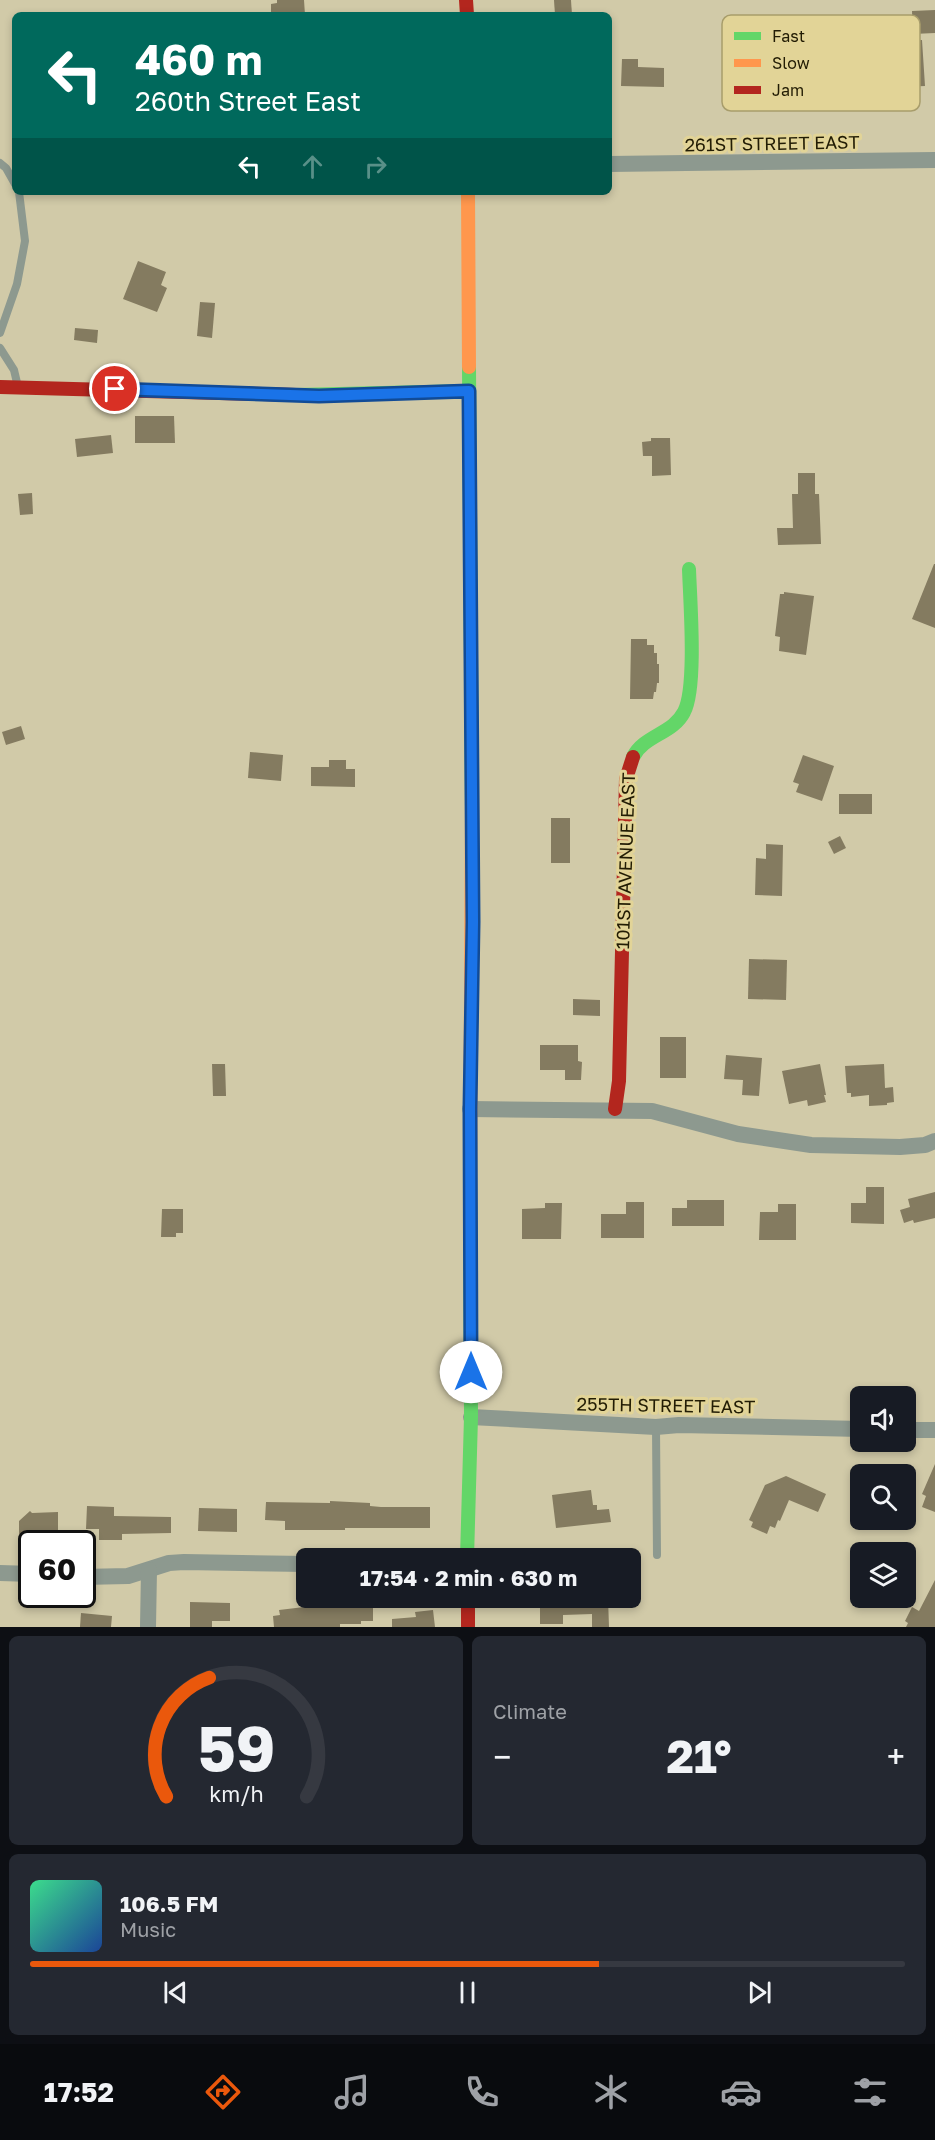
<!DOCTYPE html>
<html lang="en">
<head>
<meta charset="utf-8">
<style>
  body { margin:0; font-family:"Golos Text",sans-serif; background:#242831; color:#f1f3f6; height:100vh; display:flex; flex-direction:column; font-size:22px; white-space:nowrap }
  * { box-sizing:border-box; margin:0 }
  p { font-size:20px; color:#9ea1a6 }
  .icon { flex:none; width:33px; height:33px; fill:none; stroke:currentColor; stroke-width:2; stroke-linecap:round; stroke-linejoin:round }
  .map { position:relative; height:1627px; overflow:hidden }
  .drawer { display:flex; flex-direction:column; gap:9px; padding:9px; background:#0d0f14; flex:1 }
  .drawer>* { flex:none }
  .banner { position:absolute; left:12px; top:12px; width:600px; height:183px; border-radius:9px; box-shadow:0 3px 9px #0003; background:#00695c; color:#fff; overflow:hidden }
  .controls { position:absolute; left:850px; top:1386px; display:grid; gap:12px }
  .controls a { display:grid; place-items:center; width:66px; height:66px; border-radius:9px; background:#171b24; box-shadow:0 3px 9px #0003; font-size:30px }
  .speed { position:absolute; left:18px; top:1530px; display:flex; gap:12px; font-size:30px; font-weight:700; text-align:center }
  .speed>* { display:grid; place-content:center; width:78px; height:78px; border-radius:50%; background:#171b24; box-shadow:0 3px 9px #0003; line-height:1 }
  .speed .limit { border:3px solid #111; border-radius:9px; background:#fff; color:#111 }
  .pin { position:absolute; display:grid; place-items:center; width:51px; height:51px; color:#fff; margin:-26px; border:3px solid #fff; border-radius:50%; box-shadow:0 2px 6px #0007 }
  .me { position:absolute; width:66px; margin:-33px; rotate:0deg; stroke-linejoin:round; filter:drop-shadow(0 0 4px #0008) }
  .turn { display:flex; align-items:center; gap:21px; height:126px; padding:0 24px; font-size:27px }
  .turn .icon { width:78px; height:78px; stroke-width:2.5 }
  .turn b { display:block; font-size:42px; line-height:51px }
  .lanes { display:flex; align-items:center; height:57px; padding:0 24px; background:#0003; justify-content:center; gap:30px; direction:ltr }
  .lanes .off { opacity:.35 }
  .big { font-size:45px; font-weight:700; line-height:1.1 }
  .drawer .card { flex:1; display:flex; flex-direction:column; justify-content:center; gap:9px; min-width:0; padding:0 21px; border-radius:9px; background:#242831 }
  .drawer .dial { align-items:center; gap:0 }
  .dial svg { height:156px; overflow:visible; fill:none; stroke:#363941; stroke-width:7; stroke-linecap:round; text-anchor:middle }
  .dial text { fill:#f1f3f6; stroke:none }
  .song { display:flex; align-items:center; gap:18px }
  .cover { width:72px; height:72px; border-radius:9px; background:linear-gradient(135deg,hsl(150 70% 55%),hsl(220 70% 35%)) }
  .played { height:6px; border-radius:3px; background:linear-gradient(90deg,#ea580c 65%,#363941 65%) }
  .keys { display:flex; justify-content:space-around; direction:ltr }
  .heat { display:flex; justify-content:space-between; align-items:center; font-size:33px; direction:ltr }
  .drawer .tiles { flex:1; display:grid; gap:9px; grid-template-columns:1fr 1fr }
  .card:last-child { grid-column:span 2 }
  .trip { position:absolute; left:296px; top:1548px; width:345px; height:60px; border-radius:9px; background:#171b24; box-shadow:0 3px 9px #0003; font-weight:700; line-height:60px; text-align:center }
  .menu { display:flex; height:96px; justify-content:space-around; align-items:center; background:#090b0e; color:#9ea1a6 }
  .menu .icon { width:42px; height:42px }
  .menu .current { color:#ea580c }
  .menu b { font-size:27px; color:#f1f3f6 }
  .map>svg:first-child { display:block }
  .building { fill:#847b60 }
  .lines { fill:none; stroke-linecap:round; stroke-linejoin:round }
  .lane { stroke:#8d998f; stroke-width:8 }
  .street { stroke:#8d998f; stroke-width:16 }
  .fast { stroke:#63d668; stroke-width:14 }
  .slow { stroke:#ff974d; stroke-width:14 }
  .jam { stroke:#b3261e; stroke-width:14 }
  .route-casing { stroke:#114b97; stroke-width:15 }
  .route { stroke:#1a73e8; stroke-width:10 }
  .labels { text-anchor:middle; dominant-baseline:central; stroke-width:6; stroke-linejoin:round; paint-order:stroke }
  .street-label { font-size:18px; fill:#221c04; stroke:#e2d497 }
  .key { fill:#e2d497; stroke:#a89d6b; stroke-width:1.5 }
  .key-label { font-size:16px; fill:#221c04 }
</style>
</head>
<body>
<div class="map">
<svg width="935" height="1627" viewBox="0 0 935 1627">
  <rect width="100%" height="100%" fill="#d1caa8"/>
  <g class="building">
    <path d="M277 0H304L305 15H271V4L277 3Z"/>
    <path d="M554 0H571L572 15H555Z"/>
    <path d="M935 10V33L913 34 912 11Z"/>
    <path d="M922 40 925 86 901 87 900 69 891 70 889 42Z"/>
    <path d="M622 59H638V67L664 68V87L621 86Z"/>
    <path d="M138 261 166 272 161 285 167 288 157 312 123 299Z"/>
    <path d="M200 302 215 303 212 338 197 336Z"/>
    <path d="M75 328 98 330 97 343 74 340Z"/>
    <path d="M135 416H174L175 443H135Z"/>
    <path d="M111 435 113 453 77 457 75 439Z"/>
    <path d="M651 438H670L671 475 652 476V456H643L642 442 651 441Z"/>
    <path d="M798 473H815V494H819L821 544 778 545 777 528H793L792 494H798Z"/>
    <path d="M32 493 33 514 20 515 18 494Z"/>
    <path d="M934 564H935V628L912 619Z"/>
    <path d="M784 592 814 596 806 655 779 651 780 637 775 636 780 594H784Z"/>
    <path d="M631 639H647V645H654V653H657V664H659V683H657L656 692H654L653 699H630Z"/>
    <path d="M21 726 25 739 6 745 2 732Z"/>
    <path d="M250 752 283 755 281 781 248 778Z"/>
    <path d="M803 755 834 766 822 801 796 792 799 784 793 782Z"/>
    <path d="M329 760H346V769H355V787L311 786V767H329Z"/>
    <rect x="839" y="794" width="33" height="20"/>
    <rect x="551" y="818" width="19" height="45"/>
    <path d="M840 836 846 848 834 854 828 842Z"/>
    <path d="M766 844 783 845 782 896 755 895 756 858 766 859Z"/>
    <path d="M749 959 787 960 786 1000 748 999Z"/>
    <path d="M573 999 600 1000V1016L573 1015Z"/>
    <rect x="660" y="1037" width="26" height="41"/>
    <path d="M540 1045H578V1061L582 1062 581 1080H565V1070H540Z"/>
    <path d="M726 1055 762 1058 759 1096 742 1095 743 1080 724 1079Z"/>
    <path d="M212 1064H225L226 1096H213Z"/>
    <path d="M820 1064 826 1095H824L826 1102 808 1106 807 1100 789 1104 782 1071Z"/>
    <path d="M884 1064 885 1088 893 1087 894 1102 887 1103V1105L869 1106V1095L851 1097V1093H847L845 1066Z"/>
    <path d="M866 1187H884V1224L851 1223V1203H866Z"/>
    <path d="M935 1192V1218L914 1223 913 1220 904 1223 900 1210 910 1207 908 1199Z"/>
    <path d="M687 1200H724V1226H672V1208H687Z"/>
    <path d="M626 1202H644V1238H601V1214H626Z"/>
    <path d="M545 1203H562L561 1239H522V1209L545 1208Z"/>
    <path d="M778 1204H796V1240H759L760 1212H778Z"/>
    <path d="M162 1209H183V1233H176V1237H161Z"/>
    <path d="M935 1464V1512L922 1507 926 1496 922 1494Z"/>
    <path d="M786 1476 826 1494 818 1512 789 1500 780 1521 778 1520 775 1528 770 1526 767 1534 751 1527 753 1522 749 1520 765 1485Z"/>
    <path d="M591 1490 593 1505H597V1510L609 1509 611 1522 556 1528 552 1495Z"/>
    <path d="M330 1501 370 1503V1506L381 1507H430V1528H345V1530H285V1521L265 1520 266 1502 330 1503Z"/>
    <path d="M87 1506 114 1507V1516L171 1517V1533L122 1534V1540H99V1529H86Z"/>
    <path d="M199 1508 237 1509V1532L198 1531Z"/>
    <path d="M30 1511 32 1513 58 1512V1535H38V1543L19 1544V1521Z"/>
    <path d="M935 1580V1627H906L908 1623 905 1621 912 1607 919 1611Z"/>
    <path d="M540 1598H608L609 1627H592V1614L563 1615V1624H540Z"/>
    <path d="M190 1602 230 1603V1621H212V1627H190Z"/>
    <path d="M321 1603H373V1621H361V1624H340V1627H274L273 1616 280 1615 279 1610 321 1605Z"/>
    <path d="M433 1610 435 1627H392V1619L416 1617 415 1612Z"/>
    <path d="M81 1613 112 1616 111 1627H80Z"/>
  </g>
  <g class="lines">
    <g class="lane">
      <path d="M0 163 6 168 15 184"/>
      <path d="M0 333 17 284 25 241 19 192"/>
      <path d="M0 348 14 370 18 387"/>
      <path d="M656 1427 657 1555"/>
    </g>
    <g class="street">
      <path d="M609 164 935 160"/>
      <path d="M470 1109 652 1111 738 1134 811 1145 900 1147 925 1145 935 1141"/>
      <path d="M471 1417 656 1427 679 1425 861 1429"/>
      <path d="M906 1430H935"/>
      <path d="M0 1573 32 1574"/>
      <path d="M82 1577 128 1576 169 1563 184 1562 306 1564"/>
      <path d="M148 1627 149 1570"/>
    </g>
    <g class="fast">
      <path d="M469 367 472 806"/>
      <path d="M296 395 469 391"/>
      <path d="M633 757C644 735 673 734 684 712 697 688 690 600 689 569"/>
      <path d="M467 1558 471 1417 470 1182"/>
    </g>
    <g class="slow">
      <path d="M468 192 469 367"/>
      <path d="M470 1182 472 806"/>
    </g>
    <g class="jam">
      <path d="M466 0 467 15"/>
      <path d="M0 387 296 395"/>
      <path d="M615 1109 619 1081 626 779 633 757"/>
      <path d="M468 1598V1627"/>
    </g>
  </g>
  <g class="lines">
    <g class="route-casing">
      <path id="route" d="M115 389 319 396 469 391 473 922 470 1109 471 1372"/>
    </g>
    <use href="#route" class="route"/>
  </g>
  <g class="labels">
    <g class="street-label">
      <text transform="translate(772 143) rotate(-1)">261ST STREET EAST</text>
      <text transform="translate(625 861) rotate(-88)">101ST AVENUE EAST</text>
      <text transform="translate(666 1405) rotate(1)">255TH STREET EAST</text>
    </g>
  </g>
  <rect x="722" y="15" width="198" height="96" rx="9" class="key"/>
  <rect x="734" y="32" width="27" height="8" fill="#63d668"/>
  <rect x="734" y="59" width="27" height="8" fill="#ff974d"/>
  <rect x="734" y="86" width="27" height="8" fill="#b3261e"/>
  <g class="key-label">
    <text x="772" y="42">Fast</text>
    <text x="772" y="69">Slow</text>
    <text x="772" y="96">Jam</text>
  </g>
</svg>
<div class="controls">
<a><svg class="icon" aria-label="sound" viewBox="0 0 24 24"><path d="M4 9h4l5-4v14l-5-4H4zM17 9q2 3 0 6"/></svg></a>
<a><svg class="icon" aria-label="search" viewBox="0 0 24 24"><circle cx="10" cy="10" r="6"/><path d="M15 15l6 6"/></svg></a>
<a><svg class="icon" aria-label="layers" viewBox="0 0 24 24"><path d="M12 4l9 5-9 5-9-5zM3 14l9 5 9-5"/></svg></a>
</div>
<div class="speed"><div class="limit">60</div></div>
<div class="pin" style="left:115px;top:389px;background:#d93025"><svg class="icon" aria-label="arrive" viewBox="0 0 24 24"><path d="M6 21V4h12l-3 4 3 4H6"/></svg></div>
<svg class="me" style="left:471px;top:1372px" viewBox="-20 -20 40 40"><circle r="19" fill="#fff"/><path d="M0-13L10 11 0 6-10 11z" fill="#1a73e8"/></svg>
<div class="trip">17:54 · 2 min · 630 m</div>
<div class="banner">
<div class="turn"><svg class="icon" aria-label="left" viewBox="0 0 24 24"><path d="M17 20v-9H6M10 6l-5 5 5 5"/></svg><div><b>460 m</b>260th Street East</div></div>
<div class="lanes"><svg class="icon" aria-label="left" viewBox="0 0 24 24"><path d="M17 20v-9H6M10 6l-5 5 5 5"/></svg><svg class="icon off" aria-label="ahead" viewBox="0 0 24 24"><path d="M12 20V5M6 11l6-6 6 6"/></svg><svg class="icon off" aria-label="right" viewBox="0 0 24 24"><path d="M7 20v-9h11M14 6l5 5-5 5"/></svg></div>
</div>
</div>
<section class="drawer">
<div class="tiles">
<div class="card dial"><svg viewBox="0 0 100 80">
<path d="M14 69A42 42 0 1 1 86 69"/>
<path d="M14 69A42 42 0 0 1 36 8" stroke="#ea580c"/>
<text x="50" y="56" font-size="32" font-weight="700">59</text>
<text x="50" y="72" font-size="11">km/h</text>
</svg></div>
<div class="card"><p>Climate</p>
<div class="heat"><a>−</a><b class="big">21°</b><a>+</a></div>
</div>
<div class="card">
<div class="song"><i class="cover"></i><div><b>106.5 FM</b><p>Music</p></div></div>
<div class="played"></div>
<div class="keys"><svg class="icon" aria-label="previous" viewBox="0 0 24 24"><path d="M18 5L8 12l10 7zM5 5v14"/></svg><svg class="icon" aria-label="pause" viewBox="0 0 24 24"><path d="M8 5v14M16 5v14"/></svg><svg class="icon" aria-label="next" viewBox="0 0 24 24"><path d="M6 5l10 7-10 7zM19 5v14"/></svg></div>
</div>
</div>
</section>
<nav class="menu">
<b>17:52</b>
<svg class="icon current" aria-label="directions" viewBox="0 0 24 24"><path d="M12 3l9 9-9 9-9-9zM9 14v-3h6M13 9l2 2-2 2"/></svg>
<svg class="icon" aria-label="music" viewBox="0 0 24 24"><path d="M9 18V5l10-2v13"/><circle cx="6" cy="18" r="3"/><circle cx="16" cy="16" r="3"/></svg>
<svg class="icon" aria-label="phone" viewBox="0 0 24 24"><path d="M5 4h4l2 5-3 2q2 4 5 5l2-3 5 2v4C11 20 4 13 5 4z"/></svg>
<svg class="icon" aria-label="climate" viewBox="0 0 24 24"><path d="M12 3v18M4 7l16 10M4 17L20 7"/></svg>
<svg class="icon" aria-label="car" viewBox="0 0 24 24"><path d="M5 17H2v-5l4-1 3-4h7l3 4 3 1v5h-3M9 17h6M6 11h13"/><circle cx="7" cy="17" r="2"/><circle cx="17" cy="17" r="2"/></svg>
<svg class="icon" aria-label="filters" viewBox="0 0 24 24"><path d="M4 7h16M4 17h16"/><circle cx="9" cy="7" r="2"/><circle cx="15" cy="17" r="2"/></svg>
</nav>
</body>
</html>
